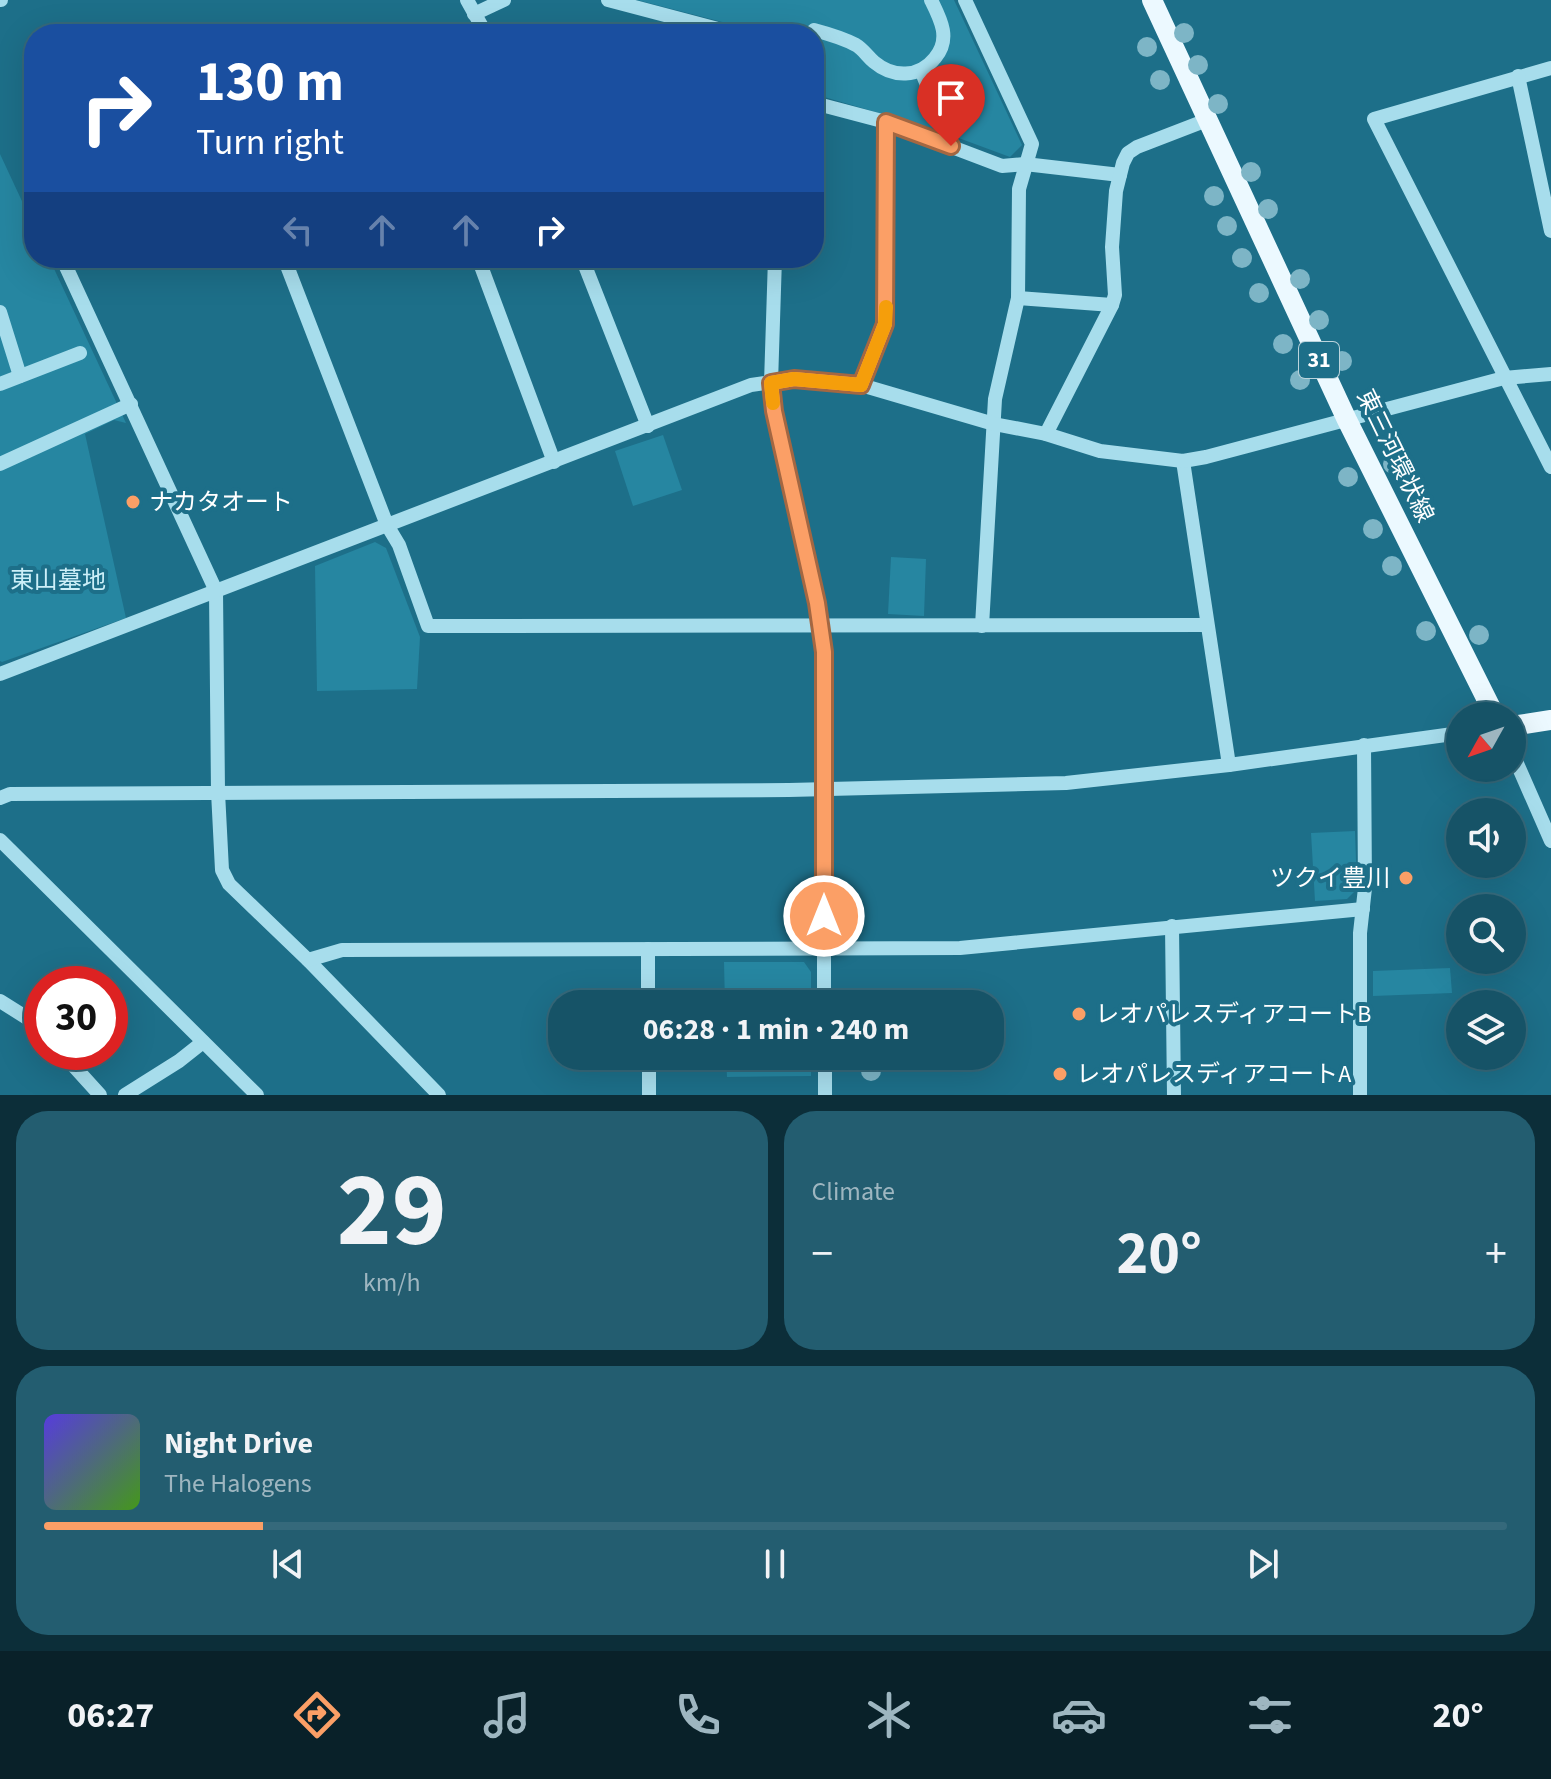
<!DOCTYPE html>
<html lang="en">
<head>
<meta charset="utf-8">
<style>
  body { margin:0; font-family:"Source Sans 3","Noto Sans JP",sans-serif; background:#235d70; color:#f1f3f6; height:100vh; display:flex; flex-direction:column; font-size:30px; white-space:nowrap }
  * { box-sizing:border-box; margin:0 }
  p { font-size:26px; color:#9eb6c0 }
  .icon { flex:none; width:44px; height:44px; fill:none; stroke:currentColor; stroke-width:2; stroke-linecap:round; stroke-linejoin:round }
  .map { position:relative; height:1095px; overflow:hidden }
  .sheet { display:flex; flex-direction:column; gap:16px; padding:16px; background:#0c2e39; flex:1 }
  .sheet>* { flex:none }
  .top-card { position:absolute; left:24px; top:24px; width:800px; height:244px; border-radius:32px; box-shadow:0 8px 32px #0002,0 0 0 2px #35697b; background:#1a4fa0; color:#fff; overflow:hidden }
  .needle { width:52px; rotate:230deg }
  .buttons { position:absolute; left:1446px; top:702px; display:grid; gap:16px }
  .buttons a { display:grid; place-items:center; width:80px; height:80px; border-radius:50%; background:#165367; box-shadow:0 8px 32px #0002,0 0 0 2px #35697b; font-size:40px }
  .speed { position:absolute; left:24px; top:966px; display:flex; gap:16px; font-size:40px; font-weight:700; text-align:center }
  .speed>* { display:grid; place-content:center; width:104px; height:104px; border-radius:50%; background:#165367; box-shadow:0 8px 32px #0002,0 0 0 2px #35697b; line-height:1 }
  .speed .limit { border:12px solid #d22; background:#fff; color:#111 }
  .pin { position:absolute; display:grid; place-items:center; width:68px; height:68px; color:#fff; margin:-82px -34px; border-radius:50% 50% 50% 0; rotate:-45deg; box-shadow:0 0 8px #0007 }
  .pin .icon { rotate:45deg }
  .me { position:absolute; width:88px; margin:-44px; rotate:0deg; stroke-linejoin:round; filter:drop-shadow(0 0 6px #0008) }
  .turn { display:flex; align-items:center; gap:28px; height:168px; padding:0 40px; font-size:36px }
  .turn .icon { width:104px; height:104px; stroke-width:2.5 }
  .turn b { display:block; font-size:56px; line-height:68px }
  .lanes { display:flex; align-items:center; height:76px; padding:0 40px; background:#0003; justify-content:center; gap:40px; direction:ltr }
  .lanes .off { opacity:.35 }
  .big { font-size:60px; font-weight:700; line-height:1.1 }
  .sheet .tile { flex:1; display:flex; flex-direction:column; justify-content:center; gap:12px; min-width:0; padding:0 28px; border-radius:32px; background:#235d70 }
  .sheet .dial { align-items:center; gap:0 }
  .dial b { font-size:104px; line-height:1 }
  .song { display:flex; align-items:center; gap:24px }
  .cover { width:96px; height:96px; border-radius:12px; background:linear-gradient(135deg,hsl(250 70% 55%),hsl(100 70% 35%)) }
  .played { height:8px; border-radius:4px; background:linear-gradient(90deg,#fb9f66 15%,#35697b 15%) }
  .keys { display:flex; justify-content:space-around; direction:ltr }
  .heat { display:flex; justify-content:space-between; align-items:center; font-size:44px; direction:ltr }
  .sheet .tiles { flex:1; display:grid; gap:16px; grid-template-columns:1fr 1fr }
  .tile:last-child { grid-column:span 2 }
  .trip { position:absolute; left:548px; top:990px; width:456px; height:80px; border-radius:32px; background:#165367; box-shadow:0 8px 32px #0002,0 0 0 2px #35697b; font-weight:700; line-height:80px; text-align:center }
  .tab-bar { display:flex; height:128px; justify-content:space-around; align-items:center; background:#092129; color:#9eb6c0 }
  .tab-bar .icon { width:56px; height:56px }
  .tab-bar .selected { color:#fb9f66 }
  .tab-bar b { font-size:36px; color:#f1f3f6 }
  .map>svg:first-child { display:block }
  .green { fill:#2686a1 }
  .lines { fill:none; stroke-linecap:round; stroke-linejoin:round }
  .minor { stroke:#a7ddec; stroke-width:14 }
  .major { stroke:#ecf9ff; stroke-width:20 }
  .tree { fill:#7db5c6 }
  .route-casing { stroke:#a36742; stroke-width:20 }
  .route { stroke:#fb9f66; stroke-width:14 }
  .slow { stroke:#f59e0b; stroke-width:14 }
  .poi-dot { fill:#fb9f66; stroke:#1d6f89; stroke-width:3 }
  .labels { text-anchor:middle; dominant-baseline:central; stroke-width:8; stroke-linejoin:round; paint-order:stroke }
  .shield { fill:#1d6f89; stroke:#bbd4dc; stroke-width:2 }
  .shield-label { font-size:22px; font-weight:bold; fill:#fff }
  .street-label { font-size:24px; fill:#fff; stroke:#1d6f89 }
  .poi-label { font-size:24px; fill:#fff; stroke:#1d6f89; text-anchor:start }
  .park-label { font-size:24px; fill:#cceff8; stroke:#1d6f89 }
</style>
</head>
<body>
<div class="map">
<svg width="1551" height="1095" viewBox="0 0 1551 1095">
  <rect width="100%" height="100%" fill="#1d6f89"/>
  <g class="green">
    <path d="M637 0H954L1022 145 1010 157 937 130 814 94V34H769Z"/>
    <path d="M0 154 34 227V258H49L126 423 114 420 85 434 126 618 2 662 0 661Z"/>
    <path d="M663 435 682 490 633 506 615 451Z"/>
    <path d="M375 542 386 548 420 637 417 689 317 691 315 566Z"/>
    <path d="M891 557 926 559 924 616 888 614Z"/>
    <path d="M1355 831 1357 889 1347 899 1315 901 1311 833Z"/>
    <path d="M724 962H804L811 972V1004H725Z"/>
    <path d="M1450 968 1452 993 1373 996V971Z"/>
    <path d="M726 1056H811V1076L727 1077Z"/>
  </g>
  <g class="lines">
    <g class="minor">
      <path d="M0 0H1"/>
      <path d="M467 0 486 34"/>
      <path d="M608 0 737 34"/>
      <path d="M965 0 1032 144 1019 189 1018 298 995 399 982 626"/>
      <path d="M474 14 504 0"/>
      <path d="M814 30C829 34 843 38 856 45 863 49 867 56 874 62 893 78 919 78 935 58 951 39 941 20 931 0"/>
      <path d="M1551 68 1374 119 1551 467"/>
      <path d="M921 70 951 146"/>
      <path d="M1518 76 1551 231"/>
      <path d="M814 103 886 122 1002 166 1025 164 1120 175"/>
      <path d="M62 258 216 591 218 792 222 870 229 884 308 960 439 1095"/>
      <path d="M284 258 387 525 399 545 428 626 1207 625"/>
      <path d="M478 258 554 462"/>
      <path d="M582 258 648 426"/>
      <path d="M775 258 771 383 774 411 817 603 824 652V1004"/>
      <path d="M1018 298 1112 305"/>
      <path d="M0 312 20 376"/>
      <path d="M0 384 80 353"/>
      <path d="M861 385 885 324 886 122"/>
      <path d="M1046 434 1112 305 1115 295 1112 247 1116 191 1123 163 1128 153 1137 147 1207 120"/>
      <path d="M1183 461 1229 765"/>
      <path d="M0 464 131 404"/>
      <path d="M0 674 751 385 794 379 861 385 994 424 1046 434 1100 451 1183 461 1206 457 1504 378 1551 374"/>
      <path d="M1512 752 1551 841"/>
      <path d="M0 798 10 794 789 790 1066 783 1229 765 1460 733"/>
      <path d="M0 840 257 1095"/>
      <path d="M1172 926 1174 1095"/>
      <path d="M648 949V1004"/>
      <path d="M308 960 342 950 960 948 1363 909"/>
      <path d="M0 1001 35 1023 42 1031"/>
      <path d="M61 1052 100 1095"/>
      <path d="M649 1056V1095"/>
      <path d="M825 1056V1095"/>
      <path d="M125 1095 179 1061 203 1042"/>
      <path d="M1360 1095V933L1365 888 1364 745"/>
    </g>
    <g class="major">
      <path d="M1152 0 1347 420 1495 716"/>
      <path d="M1512 726 1551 720"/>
    </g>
  </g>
  <g class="tree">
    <circle cx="1184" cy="33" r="10"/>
    <circle cx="1147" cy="47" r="10"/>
    <circle cx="1198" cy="65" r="10"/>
    <circle cx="1160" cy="80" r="10"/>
    <circle cx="1218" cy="104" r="10"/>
    <circle cx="1251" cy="172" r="10"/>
    <circle cx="1214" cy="196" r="10"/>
    <circle cx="1268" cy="209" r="10"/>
    <circle cx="1227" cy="226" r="10"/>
    <circle cx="1242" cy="258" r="10"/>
    <circle cx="1300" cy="279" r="10"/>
    <circle cx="1259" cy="293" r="10"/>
    <circle cx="1319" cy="320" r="10"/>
    <circle cx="1283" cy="344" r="10"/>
    <circle cx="1342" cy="361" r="10"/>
    <circle cx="1300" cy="380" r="10"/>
    <circle cx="1393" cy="464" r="10"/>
    <circle cx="1348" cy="477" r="10"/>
    <circle cx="1373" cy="529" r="10"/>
    <circle cx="1392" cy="566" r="10"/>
    <circle cx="1426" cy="631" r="10"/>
    <circle cx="1479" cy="635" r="10"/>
    <circle cx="871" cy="1071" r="10"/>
  </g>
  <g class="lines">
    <g class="route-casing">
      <path id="route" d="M824 916V652L817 603 774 411 771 383 794 379 861 385 885 324 886 122 951 146"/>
    </g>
    <use href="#route" class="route"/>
    <path class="slow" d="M773 403 771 383 794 379 861 385 885 324 886 307"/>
  </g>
  <g class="poi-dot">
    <circle cx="133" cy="502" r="8"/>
    <circle cx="1406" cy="878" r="8"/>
    <circle cx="1079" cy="1014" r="8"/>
    <circle cx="1060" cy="1074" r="8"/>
  </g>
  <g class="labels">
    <rect class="shield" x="1299" y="342" width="40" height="36" rx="6"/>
    <g class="shield-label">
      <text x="1319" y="360">31</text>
    </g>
    <g class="street-label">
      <text transform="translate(1395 456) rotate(64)">東三河環状線</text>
    </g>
    <g class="poi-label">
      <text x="149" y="502">ナカタオート</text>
      <text x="1390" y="878" text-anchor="end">ツクイ豊川</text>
      <text x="1095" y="1014">レオパレスディアコートB</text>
      <text x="1076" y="1074">レオパレスディアコートA</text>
    </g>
    <g class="park-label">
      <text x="58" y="580">東山墓地</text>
    </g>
  </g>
</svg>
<div class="buttons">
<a><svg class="needle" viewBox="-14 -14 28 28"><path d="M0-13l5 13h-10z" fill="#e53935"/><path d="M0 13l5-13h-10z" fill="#9eb6c0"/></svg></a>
<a><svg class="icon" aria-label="sound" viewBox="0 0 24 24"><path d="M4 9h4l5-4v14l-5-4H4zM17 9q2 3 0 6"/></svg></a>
<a><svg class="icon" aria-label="search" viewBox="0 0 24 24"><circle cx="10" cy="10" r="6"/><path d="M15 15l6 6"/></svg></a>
<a><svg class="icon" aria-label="layers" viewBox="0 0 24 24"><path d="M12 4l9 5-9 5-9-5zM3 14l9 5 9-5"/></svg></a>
</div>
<div class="speed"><div class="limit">30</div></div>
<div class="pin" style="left:951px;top:146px;background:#d93025"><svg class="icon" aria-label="arrive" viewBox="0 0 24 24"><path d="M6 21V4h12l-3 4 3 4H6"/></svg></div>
<svg class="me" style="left:824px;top:916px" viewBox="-20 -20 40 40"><circle r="17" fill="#fb9f66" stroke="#fff" stroke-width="3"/><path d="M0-11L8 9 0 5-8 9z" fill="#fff"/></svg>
<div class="trip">06:28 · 1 min · 240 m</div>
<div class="top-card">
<div class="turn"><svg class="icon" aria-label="right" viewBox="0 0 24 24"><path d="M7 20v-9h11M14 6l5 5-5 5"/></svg><div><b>130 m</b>Turn right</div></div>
<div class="lanes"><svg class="icon off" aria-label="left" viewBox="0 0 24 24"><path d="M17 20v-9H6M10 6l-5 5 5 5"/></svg><svg class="icon off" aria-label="ahead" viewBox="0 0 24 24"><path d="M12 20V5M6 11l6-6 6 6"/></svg><svg class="icon off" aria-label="ahead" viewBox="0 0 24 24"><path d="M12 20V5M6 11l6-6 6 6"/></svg><svg class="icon" aria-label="right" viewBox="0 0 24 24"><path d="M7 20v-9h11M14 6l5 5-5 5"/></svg></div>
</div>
</div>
<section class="sheet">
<div class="tiles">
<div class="tile dial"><b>29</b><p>km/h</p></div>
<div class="tile"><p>Climate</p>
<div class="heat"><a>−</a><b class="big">20°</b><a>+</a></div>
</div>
<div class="tile">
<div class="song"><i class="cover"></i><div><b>Night Drive</b><p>The Halogens</p></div></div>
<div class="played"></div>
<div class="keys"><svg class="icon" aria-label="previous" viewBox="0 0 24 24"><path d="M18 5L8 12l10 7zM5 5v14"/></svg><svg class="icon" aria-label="pause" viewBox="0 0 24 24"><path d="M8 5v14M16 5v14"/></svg><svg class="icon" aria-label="next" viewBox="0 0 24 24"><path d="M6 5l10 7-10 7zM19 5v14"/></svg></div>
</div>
</div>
</section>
<nav class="tab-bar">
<b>06:27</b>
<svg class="icon selected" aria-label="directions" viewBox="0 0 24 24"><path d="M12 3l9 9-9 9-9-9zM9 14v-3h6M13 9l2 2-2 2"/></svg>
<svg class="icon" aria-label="music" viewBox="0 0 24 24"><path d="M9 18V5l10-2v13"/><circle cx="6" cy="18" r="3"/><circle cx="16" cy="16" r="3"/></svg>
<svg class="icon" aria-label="phone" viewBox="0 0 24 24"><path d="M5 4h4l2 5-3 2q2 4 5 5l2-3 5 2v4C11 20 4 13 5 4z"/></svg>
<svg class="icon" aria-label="climate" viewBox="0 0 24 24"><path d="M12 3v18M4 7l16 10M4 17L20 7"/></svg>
<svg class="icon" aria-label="car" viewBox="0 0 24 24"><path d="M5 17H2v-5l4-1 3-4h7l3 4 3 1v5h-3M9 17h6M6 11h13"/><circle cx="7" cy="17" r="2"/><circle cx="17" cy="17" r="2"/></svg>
<svg class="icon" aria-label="filters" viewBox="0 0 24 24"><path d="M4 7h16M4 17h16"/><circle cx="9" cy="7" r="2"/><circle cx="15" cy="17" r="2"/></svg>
<b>20°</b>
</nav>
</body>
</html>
